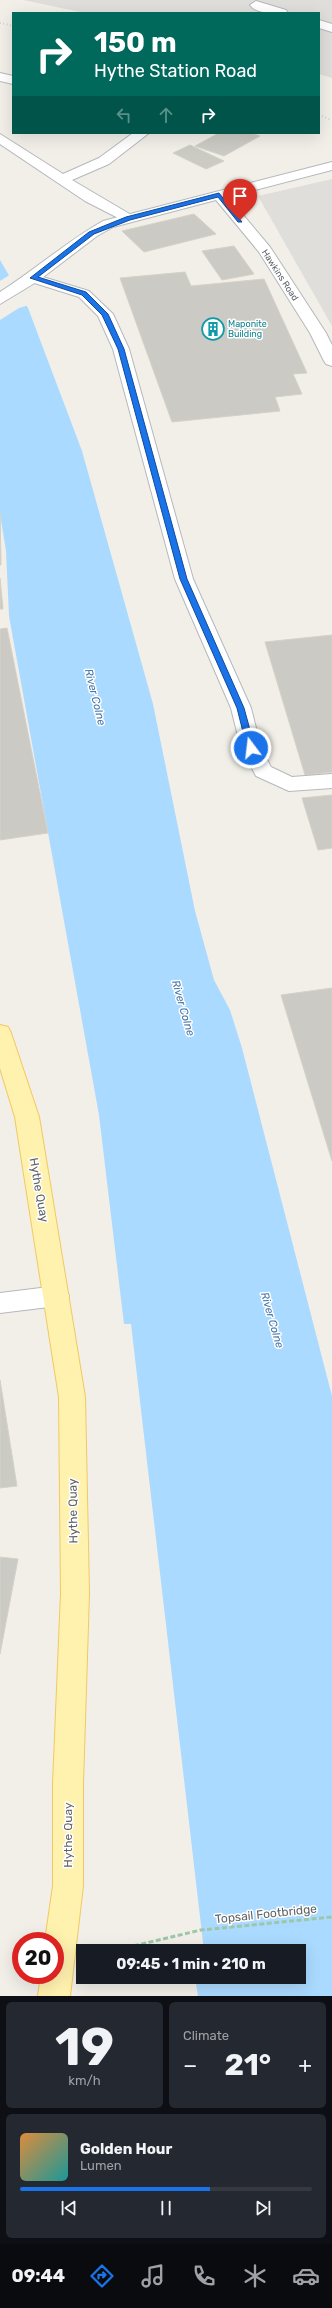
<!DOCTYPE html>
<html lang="en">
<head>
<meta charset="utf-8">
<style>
  body { margin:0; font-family:Rubik,sans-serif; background:#242831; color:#f1f3f6; height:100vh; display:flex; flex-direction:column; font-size:15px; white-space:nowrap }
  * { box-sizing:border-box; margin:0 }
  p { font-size:13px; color:#9ea1a6 }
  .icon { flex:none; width:22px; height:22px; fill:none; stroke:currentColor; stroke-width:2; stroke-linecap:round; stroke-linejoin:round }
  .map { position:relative; height:1996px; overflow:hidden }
  .drawer { display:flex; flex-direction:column; gap:6px; padding:6px; background:#0d0f14; flex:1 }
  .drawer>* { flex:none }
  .banner { position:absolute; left:12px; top:12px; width:308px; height:122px; border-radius:0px; box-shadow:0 4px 16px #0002; background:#00695c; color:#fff; overflow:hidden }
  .speed { position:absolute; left:12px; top:1932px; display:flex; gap:8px; font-size:20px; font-weight:700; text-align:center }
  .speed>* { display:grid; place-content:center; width:52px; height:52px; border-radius:50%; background:#171b24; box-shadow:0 4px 16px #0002; line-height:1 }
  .speed .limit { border:6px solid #d22; background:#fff; color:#111 }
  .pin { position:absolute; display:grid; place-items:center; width:34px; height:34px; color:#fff; margin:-41px -17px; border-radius:50% 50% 50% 0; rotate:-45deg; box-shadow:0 0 4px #0007 }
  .pin .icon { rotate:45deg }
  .me { position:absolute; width:44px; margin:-22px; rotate:345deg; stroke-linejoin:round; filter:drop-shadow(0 0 3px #0008) }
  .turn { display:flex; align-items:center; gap:14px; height:84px; padding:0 16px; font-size:18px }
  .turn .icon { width:52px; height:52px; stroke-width:2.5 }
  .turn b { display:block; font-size:28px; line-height:34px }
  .lanes { display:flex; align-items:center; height:38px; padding:0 16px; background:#0003; justify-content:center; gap:20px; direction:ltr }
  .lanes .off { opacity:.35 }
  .big { font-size:30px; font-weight:700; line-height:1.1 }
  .drawer .widget { flex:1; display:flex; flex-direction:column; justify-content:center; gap:6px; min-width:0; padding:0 14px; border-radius:6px; background:#242831 }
  .drawer .dial { align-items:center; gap:0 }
  .dial b { font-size:52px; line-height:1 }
  .song { display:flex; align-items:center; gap:12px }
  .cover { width:48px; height:48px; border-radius:6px; background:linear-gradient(135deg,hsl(30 70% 55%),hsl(180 70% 35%)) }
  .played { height:4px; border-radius:2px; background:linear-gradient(90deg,#1a73e8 65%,#363941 65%) }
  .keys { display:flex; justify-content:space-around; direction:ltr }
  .heat { display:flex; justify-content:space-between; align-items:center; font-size:22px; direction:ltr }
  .drawer .tiles { flex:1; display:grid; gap:6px; grid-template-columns:1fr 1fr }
  .widget:last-child { grid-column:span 2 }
  .trip { position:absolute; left:76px; top:1944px; width:230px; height:40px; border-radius:0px; background:#171b24; box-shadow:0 4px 16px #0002; font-weight:700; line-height:40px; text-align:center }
  .tab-bar { display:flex; height:64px; justify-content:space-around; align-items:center; background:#090b0e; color:#9ea1a6 }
  .tab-bar .icon { width:28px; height:28px }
  .tab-bar .current { color:#1a73e8 }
  .tab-bar b { font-size:18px; color:#f1f3f6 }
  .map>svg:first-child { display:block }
  .industrial { fill:#e0deda }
  .water { fill:#aadaff }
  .pier { fill:#f1efe8 }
  .building { fill:#cccac5; stroke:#d6d1c6 }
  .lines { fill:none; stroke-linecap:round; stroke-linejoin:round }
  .lane-casing { stroke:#b5b8bc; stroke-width:2 }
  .street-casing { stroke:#b5b8bc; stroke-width:2 }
  .primary-casing { stroke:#f2c960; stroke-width:2 }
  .path { stroke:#9cc7a9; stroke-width:3; stroke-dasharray:5 2.5; stroke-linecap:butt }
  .lane { fill:#fff; fill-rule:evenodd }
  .street { fill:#fff; fill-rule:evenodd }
  .primary { fill:#fff2af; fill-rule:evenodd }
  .rail { stroke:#b6b7b8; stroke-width:2; stroke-dasharray:0.5 3; stroke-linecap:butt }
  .route { fill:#1a73e8; stroke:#114b97 }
  .labels { text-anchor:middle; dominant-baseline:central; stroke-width:3; stroke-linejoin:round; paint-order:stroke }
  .far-street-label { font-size:9px; fill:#5f6368; stroke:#fff }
  .far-culture-label { font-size:9px; fill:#0d838f; stroke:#fff; text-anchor:start }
  .water-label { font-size:11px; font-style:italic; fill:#4174aa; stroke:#fff }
  .near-street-label { font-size:12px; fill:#5f6368; stroke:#fff }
</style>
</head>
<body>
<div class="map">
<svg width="332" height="1996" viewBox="0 0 332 1996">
  <rect width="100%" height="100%" fill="#f1efe8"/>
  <g class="industrial">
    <path d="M23 0H332V78L319 74V13H85Z"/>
    <path d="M332 179V326L258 196Z"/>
  </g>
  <path class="water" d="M0 260 28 308 82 451 153 704 195 911 214 980 230 1010 242 1048 332 1396V1996H198L195 1977H299V1951H204L131 1324H124L99 1115 9 616 6 551 0 514Z"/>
  <path class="pier" d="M11 274 29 305 19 308 0 320V281Z"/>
  <g class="building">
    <path d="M219 133H251L260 136 224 156 195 146Z"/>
    <path d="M190 145 224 161 206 169 173 153Z"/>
    <path d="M194 214 216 234 144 252 122 231Z"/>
    <path d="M234 246 254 274 222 280 202 251Z"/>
    <path d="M185 272 191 286 264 279 307 373 293 374 302 394 275 397 280 411 172 422 120 278Z"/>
    <path d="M0 511 1 565H0Z"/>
    <path d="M0 578 3 609H0Z"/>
    <path d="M7 628 48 833 0 840V629Z"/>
    <path d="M332 635V772L305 775 265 642Z"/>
    <path d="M332 795V848L318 850 302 798Z"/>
    <path d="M332 988V1161L281 995Z"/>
    <path d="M0 1380 17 1486 0 1488Z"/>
    <path d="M0 1557 18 1559 0 1654Z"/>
  </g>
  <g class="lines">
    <g class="lane-casing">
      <g id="lane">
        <path d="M256 1 286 10 288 13C277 13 257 15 250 5Z"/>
        <path d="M319 20 332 24V32L319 28Z"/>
        <path d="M0 73 13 76V84L0 81Z"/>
        <path d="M133 133H149L109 164 72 180 133 216 135 219 128 223 85 201 0 144V134L63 174 99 158Z"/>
        <path d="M33 274 89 291 113 314 129 349 193 579 251 708 261 748 271 767 292 777 332 774V788L289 791 256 776 241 748 231 708 175 579 113 349 98 316 79 297 28 281 26 278Z"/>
        <path d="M57 1286 66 1289 69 1296 66 1303 57 1306 0 1313V1293Z"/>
      </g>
    </g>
    <g class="street-casing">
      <path id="street" d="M332 162V170L228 197 270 247 326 333 332 345V366L326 364 324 361 310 333 259 252 216 200 113 227 97 236 38 281 0 304V292C35 270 67 241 103 221Z"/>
    </g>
    <g class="primary-casing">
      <path id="primary" d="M0 1025 8 1027 11 1033 39 1117 85 1397 89 1593 83 1784V1886L70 1996H38L41 1975H55V1941H45L53 1886V1784L61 1593 59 1397 15 1117 0 1068Z"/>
    </g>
    <path class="path" d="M112 1951 201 1930 332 1917"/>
    <use href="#lane" class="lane"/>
    <use href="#street" class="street"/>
    <use href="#primary" class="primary"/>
    <g class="rail">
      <path d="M0 23 13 26"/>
      <path d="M319 115 332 120"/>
    </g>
  </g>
  <path class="route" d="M219 193 242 222H238L218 197 130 220 94 234 38 277 86 292 108 314 124 349 187 579 244 708 255 748 251 750 247 748 237 708 180 579 118 349 102 315 82 295 30 278 89 232 126 217Z"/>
  <defs>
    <g id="building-ring" transform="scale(1.15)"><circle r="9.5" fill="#fff" stroke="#0f9aa8" stroke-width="1.5"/><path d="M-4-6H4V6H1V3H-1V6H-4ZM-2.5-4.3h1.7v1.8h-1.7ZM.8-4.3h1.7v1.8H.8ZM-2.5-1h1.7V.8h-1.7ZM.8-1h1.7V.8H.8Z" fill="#0f9aa8"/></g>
  </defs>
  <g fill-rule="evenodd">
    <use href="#building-ring" x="213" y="329"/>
  </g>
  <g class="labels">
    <g class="far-street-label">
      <text transform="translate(280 275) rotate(57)">Hawkins Road</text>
    </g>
    <g class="far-culture-label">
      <text x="228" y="324">Maponite<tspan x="228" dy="10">Building</tspan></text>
    </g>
    <g class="water-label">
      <text transform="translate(95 697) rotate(76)">River Colne</text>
      <text transform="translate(183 1008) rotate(74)">River Colne</text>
      <text transform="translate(272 1320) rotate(74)">River Colne</text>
    </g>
    <g class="near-street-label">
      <text transform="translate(39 1190) rotate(80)">Hythe Quay</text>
      <text transform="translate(73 1511) rotate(-91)">Hythe Quay</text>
      <text transform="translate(68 1835) rotate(-90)">Hythe Quay</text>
      <text transform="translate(266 1914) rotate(-6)">Topsail Footbridge</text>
    </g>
  </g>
</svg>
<div class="speed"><div class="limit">20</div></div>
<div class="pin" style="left:240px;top:220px;background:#d93025"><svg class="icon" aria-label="arrive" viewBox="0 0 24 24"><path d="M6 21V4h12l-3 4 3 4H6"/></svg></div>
<svg class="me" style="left:251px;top:748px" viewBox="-20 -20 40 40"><circle r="17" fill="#1a73e8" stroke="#fff" stroke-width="3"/><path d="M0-11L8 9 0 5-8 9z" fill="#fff"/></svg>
<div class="trip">09:45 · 1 min · 210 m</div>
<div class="banner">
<div class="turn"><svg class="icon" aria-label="right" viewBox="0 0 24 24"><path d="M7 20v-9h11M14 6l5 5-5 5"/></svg><div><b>150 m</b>Hythe Station Road</div></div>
<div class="lanes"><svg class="icon off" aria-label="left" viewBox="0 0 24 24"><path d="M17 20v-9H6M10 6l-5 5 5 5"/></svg><svg class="icon off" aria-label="ahead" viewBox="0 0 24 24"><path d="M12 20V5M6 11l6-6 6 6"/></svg><svg class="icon" aria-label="right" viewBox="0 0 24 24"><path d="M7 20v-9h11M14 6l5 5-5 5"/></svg></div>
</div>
</div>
<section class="drawer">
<div class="tiles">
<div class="widget dial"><b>19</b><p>km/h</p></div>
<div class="widget"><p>Climate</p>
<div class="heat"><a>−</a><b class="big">21°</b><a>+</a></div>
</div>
<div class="widget">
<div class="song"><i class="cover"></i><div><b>Golden Hour</b><p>Lumen</p></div></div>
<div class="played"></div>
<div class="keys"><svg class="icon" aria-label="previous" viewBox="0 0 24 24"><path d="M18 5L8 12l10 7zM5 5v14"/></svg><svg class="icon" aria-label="pause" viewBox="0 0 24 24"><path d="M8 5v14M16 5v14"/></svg><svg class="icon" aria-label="next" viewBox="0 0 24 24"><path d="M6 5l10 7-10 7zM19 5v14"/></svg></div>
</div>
</div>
</section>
<nav class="tab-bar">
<b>09:44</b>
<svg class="icon current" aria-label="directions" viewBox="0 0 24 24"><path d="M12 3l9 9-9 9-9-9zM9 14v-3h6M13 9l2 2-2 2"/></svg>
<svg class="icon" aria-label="music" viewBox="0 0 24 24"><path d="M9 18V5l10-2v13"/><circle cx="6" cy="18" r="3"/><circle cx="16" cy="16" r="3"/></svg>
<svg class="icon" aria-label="phone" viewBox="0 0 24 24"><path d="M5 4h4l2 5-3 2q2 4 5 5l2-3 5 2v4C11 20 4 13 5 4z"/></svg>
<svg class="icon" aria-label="climate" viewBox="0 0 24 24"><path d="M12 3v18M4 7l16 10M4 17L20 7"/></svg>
<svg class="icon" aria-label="car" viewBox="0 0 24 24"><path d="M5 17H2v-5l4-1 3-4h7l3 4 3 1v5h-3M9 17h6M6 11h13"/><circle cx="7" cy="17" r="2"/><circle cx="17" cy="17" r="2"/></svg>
</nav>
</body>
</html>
